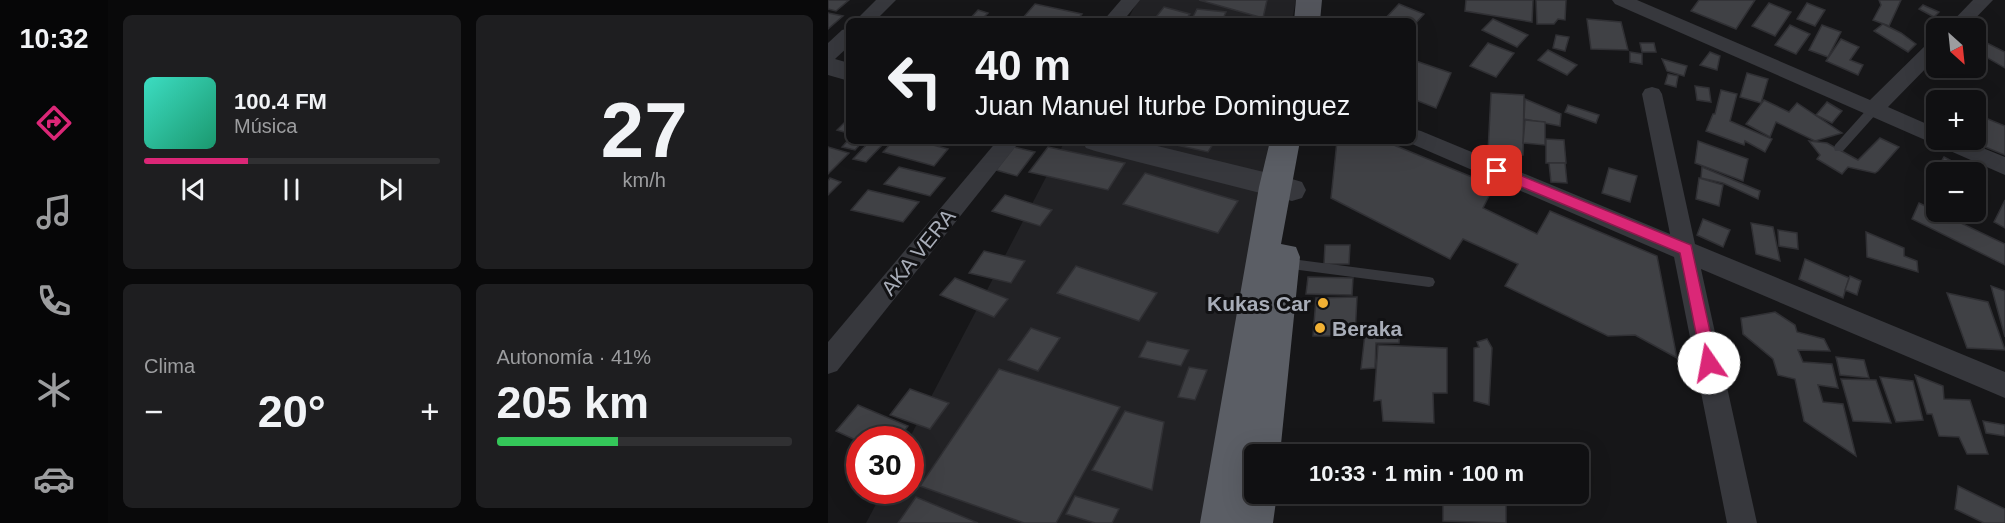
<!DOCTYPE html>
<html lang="es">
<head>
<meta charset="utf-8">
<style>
  body { margin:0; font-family:Helvetica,sans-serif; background:#1e1e20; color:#f1f3f6; height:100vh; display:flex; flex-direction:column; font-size:22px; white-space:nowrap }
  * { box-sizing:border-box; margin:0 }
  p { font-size:20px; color:#9c9d9f }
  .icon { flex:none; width:33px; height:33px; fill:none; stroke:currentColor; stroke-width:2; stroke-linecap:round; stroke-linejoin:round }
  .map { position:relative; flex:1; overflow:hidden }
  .sheet { display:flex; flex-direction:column; gap:15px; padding:15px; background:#09090a; width:720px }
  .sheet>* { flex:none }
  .hud { position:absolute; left:18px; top:18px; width:570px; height:126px; border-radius:9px; box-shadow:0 6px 24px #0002,0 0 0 2px #303032; background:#101012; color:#f1f3f6; overflow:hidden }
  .needle { width:39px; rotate:153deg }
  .fabs { position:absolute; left:1098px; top:18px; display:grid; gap:12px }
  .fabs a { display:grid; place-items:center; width:60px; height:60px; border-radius:9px; background:#101012; box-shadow:0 6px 24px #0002,0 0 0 2px #303032; font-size:30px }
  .speed { position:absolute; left:18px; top:426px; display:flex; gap:12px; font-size:30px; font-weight:700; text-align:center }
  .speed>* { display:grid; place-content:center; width:78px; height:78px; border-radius:50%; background:#101012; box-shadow:0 6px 24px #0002,0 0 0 2px #303032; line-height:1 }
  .speed .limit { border:9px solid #d22; background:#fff; color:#111 }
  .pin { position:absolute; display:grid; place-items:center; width:51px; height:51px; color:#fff; margin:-26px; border-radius:12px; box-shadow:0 3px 9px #0006 }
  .me { position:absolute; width:66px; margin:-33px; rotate:348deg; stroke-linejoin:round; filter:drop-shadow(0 0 4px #0008) }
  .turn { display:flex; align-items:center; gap:21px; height:126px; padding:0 30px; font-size:27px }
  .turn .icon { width:78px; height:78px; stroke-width:2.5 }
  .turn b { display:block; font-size:42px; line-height:51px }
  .big { font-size:45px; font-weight:600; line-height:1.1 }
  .sheet .tile { flex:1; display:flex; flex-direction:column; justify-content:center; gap:9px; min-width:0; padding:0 21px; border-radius:9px; background:#1e1e20 }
  .sheet .dial { align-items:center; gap:0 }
  .dial b { font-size:78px; line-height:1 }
  .song { display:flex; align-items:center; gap:18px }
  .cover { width:72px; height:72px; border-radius:9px; background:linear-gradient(135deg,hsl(170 70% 55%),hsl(160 70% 35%)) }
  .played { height:6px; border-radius:3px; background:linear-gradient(90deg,#db2777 35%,#303032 35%) }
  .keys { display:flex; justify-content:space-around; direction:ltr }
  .heat { display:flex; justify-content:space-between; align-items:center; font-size:33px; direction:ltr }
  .charge { height:9px; border-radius:4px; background:linear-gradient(90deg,#34c759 41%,#303032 0) }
  .sheet .tiles { flex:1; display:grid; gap:15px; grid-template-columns:repeat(2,1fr) }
  .trip { position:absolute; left:416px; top:444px; width:345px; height:60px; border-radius:9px; background:#101012; box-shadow:0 6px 24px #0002,0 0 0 2px #303032; font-weight:600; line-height:60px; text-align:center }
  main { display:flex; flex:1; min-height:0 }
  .tabs { display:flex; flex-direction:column; width:108px; justify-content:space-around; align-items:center; background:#060607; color:#9c9d9f }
  .tabs .icon { width:42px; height:42px }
  .tabs .on { color:#db2777 }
  .tabs b { font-size:27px; color:#f1f3f6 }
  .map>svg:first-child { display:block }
  .built { fill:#222225 }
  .building { fill:#404145; stroke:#303034; stroke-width:1.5 }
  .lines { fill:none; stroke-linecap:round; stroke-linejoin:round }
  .service { fill:#37383d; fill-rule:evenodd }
  .minor { fill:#37383d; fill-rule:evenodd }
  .tertiary { fill:#37383d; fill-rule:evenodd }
  .primary { fill:#53555c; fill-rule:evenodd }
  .trunk { fill:#5b5e65; fill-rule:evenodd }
  .route { fill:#db2777; stroke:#8e194d; stroke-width:1.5 }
  .poi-dot { fill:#f2b134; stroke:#111113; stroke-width:2 }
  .labels { text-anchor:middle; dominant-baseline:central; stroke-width:6; stroke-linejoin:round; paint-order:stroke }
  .street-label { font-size:21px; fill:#a8adb8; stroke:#111113 }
  .poi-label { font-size:21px; font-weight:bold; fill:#a8adb8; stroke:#111113; text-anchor:end }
</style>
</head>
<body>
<main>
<nav class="tabs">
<b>10:32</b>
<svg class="icon on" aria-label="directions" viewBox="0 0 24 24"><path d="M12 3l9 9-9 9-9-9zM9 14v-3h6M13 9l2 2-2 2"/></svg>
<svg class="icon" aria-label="music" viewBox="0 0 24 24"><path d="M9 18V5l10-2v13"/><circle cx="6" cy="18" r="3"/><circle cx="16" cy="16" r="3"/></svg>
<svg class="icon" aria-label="phone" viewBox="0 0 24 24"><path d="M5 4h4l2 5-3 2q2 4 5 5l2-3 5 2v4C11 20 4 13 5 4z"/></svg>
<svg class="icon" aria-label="climate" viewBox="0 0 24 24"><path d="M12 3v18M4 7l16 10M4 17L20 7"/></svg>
<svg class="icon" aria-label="car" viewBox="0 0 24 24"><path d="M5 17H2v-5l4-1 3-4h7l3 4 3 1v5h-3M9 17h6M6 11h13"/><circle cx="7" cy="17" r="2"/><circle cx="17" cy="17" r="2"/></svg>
</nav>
<section class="sheet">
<div class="tiles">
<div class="tile">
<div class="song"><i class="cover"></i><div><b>100.4 FM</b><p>Música</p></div></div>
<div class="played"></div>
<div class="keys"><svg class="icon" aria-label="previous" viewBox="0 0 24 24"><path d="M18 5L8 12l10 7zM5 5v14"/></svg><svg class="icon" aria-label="pause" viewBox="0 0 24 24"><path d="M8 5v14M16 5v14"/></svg><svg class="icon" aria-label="next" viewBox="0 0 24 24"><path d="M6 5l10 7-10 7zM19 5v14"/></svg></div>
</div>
<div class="tile dial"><b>27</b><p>km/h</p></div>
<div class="tile"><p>Clima</p>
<div class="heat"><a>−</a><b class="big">20°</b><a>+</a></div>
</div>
<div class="tile"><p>Autonomía · 41%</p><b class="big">205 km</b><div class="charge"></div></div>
</div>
</section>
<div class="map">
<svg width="1177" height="523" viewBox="0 0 1177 523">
  <rect width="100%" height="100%" fill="#161618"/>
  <g class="built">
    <path d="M310 0H468L464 21H299Z"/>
    <path d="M237 141H442L373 523H38L55 491 82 490 81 439Z"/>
  </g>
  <g class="building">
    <path d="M0 0H21L8 11 0 9Z"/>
    <path d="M371 0H439L435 18Z"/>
    <path d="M638 0H705L704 22 637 11Z"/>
    <path d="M708 0H738L737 20 730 19 726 24H709Z"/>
    <path d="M871 0H927L908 29 863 11Z"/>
    <path d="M1051 0H1073L1061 26 1045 20 1053 5Z"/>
    <path d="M941 3 963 12 947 36 924 26Z"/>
    <path d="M979 3 997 10 987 26 969 19Z"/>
    <path d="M207 4 254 14 248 21 194 19Z"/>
    <path d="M571 4 596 14 585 26V21H555Z"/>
    <path d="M1095 5 1111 12 1106 17 1091 9Z"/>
    <path d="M336 7 362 14 356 21H325Z"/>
    <path d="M369 9 398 12 394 21H363Z"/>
    <path d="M150 10 160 13 152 21H140Z"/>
    <path d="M0 13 15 16 0 29Z"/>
    <path d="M665 19 700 35 689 47 654 30Z"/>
    <path d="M759 19 793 22 800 50 763 49Z"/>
    <path d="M1055 24 1073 33 1088 44 1080 52 1046 31Z"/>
    <path d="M962 25 982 34 968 54 947 45Z"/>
    <path d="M994 25 1013 32 1000 57 981 50Z"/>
    <path d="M728 35 741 37 737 51 725 48Z"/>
    <path d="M1149 38 1177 52V68L1153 54 1148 57Z"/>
    <path d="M1013 39 1031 47 1022 60 1035 65 1030 75 998 61Z"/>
    <path d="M660 43 686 53 668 77 642 66Z"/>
    <path d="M812 43H826L828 52H814Z"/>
    <path d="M720 50 749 65 739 75 710 60Z"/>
    <path d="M802 52 814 54V64L802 62Z"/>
    <path d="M882 52 892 56 889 70 872 65Z"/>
    <path d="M834 59 859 66 856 76 839 71Z"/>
    <path d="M585 60 623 73 608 108 585 99Z"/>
    <path d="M919 73 940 79 933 103 912 97Z"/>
    <path d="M840 74 850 76 848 87 837 84Z"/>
    <path d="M867 86 881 88 883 102 869 100Z"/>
    <path d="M893 90 909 94 902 121 944 139 937 152 917 141 916 145 878 131 885 114H887Z"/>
    <path d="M663 93 696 95 695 155 660 152Z"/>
    <path d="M697 99 733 114 732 126 696 119Z"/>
    <path d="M936 100 961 112 969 103 1014 133 987 141 948 122 942 137 918 124Z"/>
    <path d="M999 102 1014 111 1004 123 988 115Z"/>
    <path d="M740 105 771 115 768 123 737 112Z"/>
    <path d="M1148 114 1177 126V155L1140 140H1148Z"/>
    <path d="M697 120 717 122V145L695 143Z"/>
    <path d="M18 121 21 122 20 133 9 130Z"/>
    <path d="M1052 138 1071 147 1050 171 1047 173 1020 167 1014 174 989 159 992 155 981 141 999 143 1030 160Z"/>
    <path d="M21 139V141H35L27 150 14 147Z"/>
    <path d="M718 139 736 140 738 163H718Z"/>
    <path d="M42 141H58L38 162 25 159Z"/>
    <path d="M65 141H90L120 149 106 166 55 152Z"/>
    <path d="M330 141H387L380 152Z"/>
    <path d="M509 141H556L666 186 655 208 709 234 722 211 829 256 849 358 807 335 780 336 677 286 690 264 635 239 622 259 503 198Z"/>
    <path d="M870 141 920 159 915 181 867 163Z"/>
    <path d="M0 147 21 153 0 174Z"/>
    <path d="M186 147 207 152 189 176 168 170Z"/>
    <path d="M220 147 297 163 280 190 201 172Z"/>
    <path d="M1116 157 1142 171 1108 172V188L1100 184Z"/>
    <path d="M721 163H737L739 183 723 182Z"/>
    <path d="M71 167 117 178 102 196 56 184Z"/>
    <path d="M874 167 932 191 930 199 895 183 873 178Z"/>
    <path d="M781 168 809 176 802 202 774 193Z"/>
    <path d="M317 173 410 201 390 233 295 204Z"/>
    <path d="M2 178 13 182 0 195V181Z"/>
    <path d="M871 178 895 185 891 206 868 199Z"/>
    <path d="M40 190 91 202 75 222 23 210Z"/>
    <path d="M177 195 224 210 212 226 164 211Z"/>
    <path d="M1177 200V228L1166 222Z"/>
    <path d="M1091 203 1177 244V265L1084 219Z"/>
    <path d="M875 219 902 230 895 247 869 235Z"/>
    <path d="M923 223 945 227 952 261 928 254Z"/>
    <path d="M950 230 969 233 970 249 951 246Z"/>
    <path d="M1038 232 1076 248V256L1089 261 1090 272 1039 257Z"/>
    <path d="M497 245H522L521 264H496Z"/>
    <path d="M156 251 197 261 183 283 141 273Z"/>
    <path d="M977 259 1021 278 1015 298 971 279Z"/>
    <path d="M248 266 329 293 311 321 229 293Z"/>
    <path d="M1022 276 1033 281 1029 295 1017 290Z"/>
    <path d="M480 277 525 278 524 295 478 294Z"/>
    <path d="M127 278 180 299 166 317 112 295Z"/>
    <path d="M1163 286 1177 291V337Z"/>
    <path d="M1119 293 1160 302 1177 350 1139 348Z"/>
    <path d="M529 297 527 336H485L488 298Z"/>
    <path d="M947 312 967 325 969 332 996 339 1002 351 970 350 975 362 1004 364 1010 388 990 385 995 402 1015 404 1028 456 976 421 967 379 950 375 945 359 915 334 913 318Z"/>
    <path d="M538 325 572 326 571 343H548L547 368 533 369Z"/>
    <path d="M203 328 232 338 210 371 180 360Z"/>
    <path d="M659 339 664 348 661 405 646 401V348L651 347 649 342Z"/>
    <path d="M319 341 361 350 353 366 311 357Z"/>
    <path d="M550 345 619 348V393H605L606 423 555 421 553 400 546 401Z"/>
    <path d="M1008 357 1036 360 1041 378 1012 375Z"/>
    <path d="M361 367 379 370 367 400 350 397Z"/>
    <path d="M171 369 292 407 228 523H196L92 486Z"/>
    <path d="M1087 375 1115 386 1116 399 1142 400 1160 454H1139L1131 437 1111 436 1104 414H1099Z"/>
    <path d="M1052 377 1085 381 1095 420 1068 422Z"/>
    <path d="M1013 379 1048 380 1063 423 1025 421Z"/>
    <path d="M82 389 121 403 102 429 62 415Z"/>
    <path d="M30 405 80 426 70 440H32V442L8 431Z"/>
    <path d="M297 411 336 422 324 490 264 470Z"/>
    <path d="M1155 421 1177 425V436L1158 433Z"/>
    <path d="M1130 486 1177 509V523H1156L1127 509Z"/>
    <path d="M615 494H678V523L615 521Z"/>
    <path d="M247 496 291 509 284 523H267L238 514Z"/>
    <path d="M88 497 150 523H70Z"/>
  </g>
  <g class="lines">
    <g class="service">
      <path d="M1045 106 1049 107 1050 110 1049 113 1015 151H1007L1006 148 1007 145 1041 107Z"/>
      <path d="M456 258 601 277 605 278 607 282 605 286 601 287 456 268 452 267 450 263 452 259Z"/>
    </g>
    <g class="minor">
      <path d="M48 0H68L47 21H27Z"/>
      <path d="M293 0H312L295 21H275Z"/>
      <path d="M784 0H809L1042 100 1101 42 1108 40V58L1060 107 1108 128V140H1135L1177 157V175L787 4Z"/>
      <path d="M1145 0H1165L1138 28H1118Z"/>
      <path d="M21 28V46L7 59 0 61V43L14 30Z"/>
      <path d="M824 87 831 89 834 94 867 244 1177 372V398L873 269 929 523H899L846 257 577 141H585V129L593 131 842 234 814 94 817 89Z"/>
      <path d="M169 141H192L9 371 0 374V342Z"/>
    </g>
    <g class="tertiary">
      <path d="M0 57 21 63V81L0 75Z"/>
      <path d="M254 141H309L464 179 474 182 478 190 474 198 464 201 267 151 258 148Z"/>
    </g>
    <path class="primary" d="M468 0H494L492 21H466Z"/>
    <path class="trunk" d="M442 141H472L453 244 468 247 472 257 452 454H426V470L420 468 419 478 426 475V494H449L445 523H372L431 187Z"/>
  </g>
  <path class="route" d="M669 166 863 245 889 363 887 368H876L874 363 852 253 665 175V168Z"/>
  <g class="poi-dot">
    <circle cx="495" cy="303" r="6"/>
    <circle cx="492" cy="328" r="6"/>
  </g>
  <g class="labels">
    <g class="street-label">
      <text transform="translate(90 252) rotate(-51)">AKA VERA</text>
    </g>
    <g class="poi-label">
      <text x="483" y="303">Kukas Car</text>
      <text x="504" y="328" text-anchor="start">Beraka</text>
    </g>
  </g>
</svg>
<div class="fabs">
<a><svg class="needle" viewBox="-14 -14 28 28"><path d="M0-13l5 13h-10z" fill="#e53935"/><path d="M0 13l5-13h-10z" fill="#9c9d9f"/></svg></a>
<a>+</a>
<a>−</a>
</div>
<div class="speed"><div class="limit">30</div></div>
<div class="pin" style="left:669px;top:171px;background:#d93025"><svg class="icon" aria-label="arrive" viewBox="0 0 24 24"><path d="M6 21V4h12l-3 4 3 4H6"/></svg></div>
<svg class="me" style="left:881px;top:363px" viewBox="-20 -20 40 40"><circle r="19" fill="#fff"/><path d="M0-13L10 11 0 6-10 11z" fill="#db2777"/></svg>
<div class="trip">10:33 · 1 min · 100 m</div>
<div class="hud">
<div class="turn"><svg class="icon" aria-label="left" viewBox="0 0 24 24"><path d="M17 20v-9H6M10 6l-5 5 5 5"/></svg><div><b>40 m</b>Juan Manuel Iturbe Dominguez</div></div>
</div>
</div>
</main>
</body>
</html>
